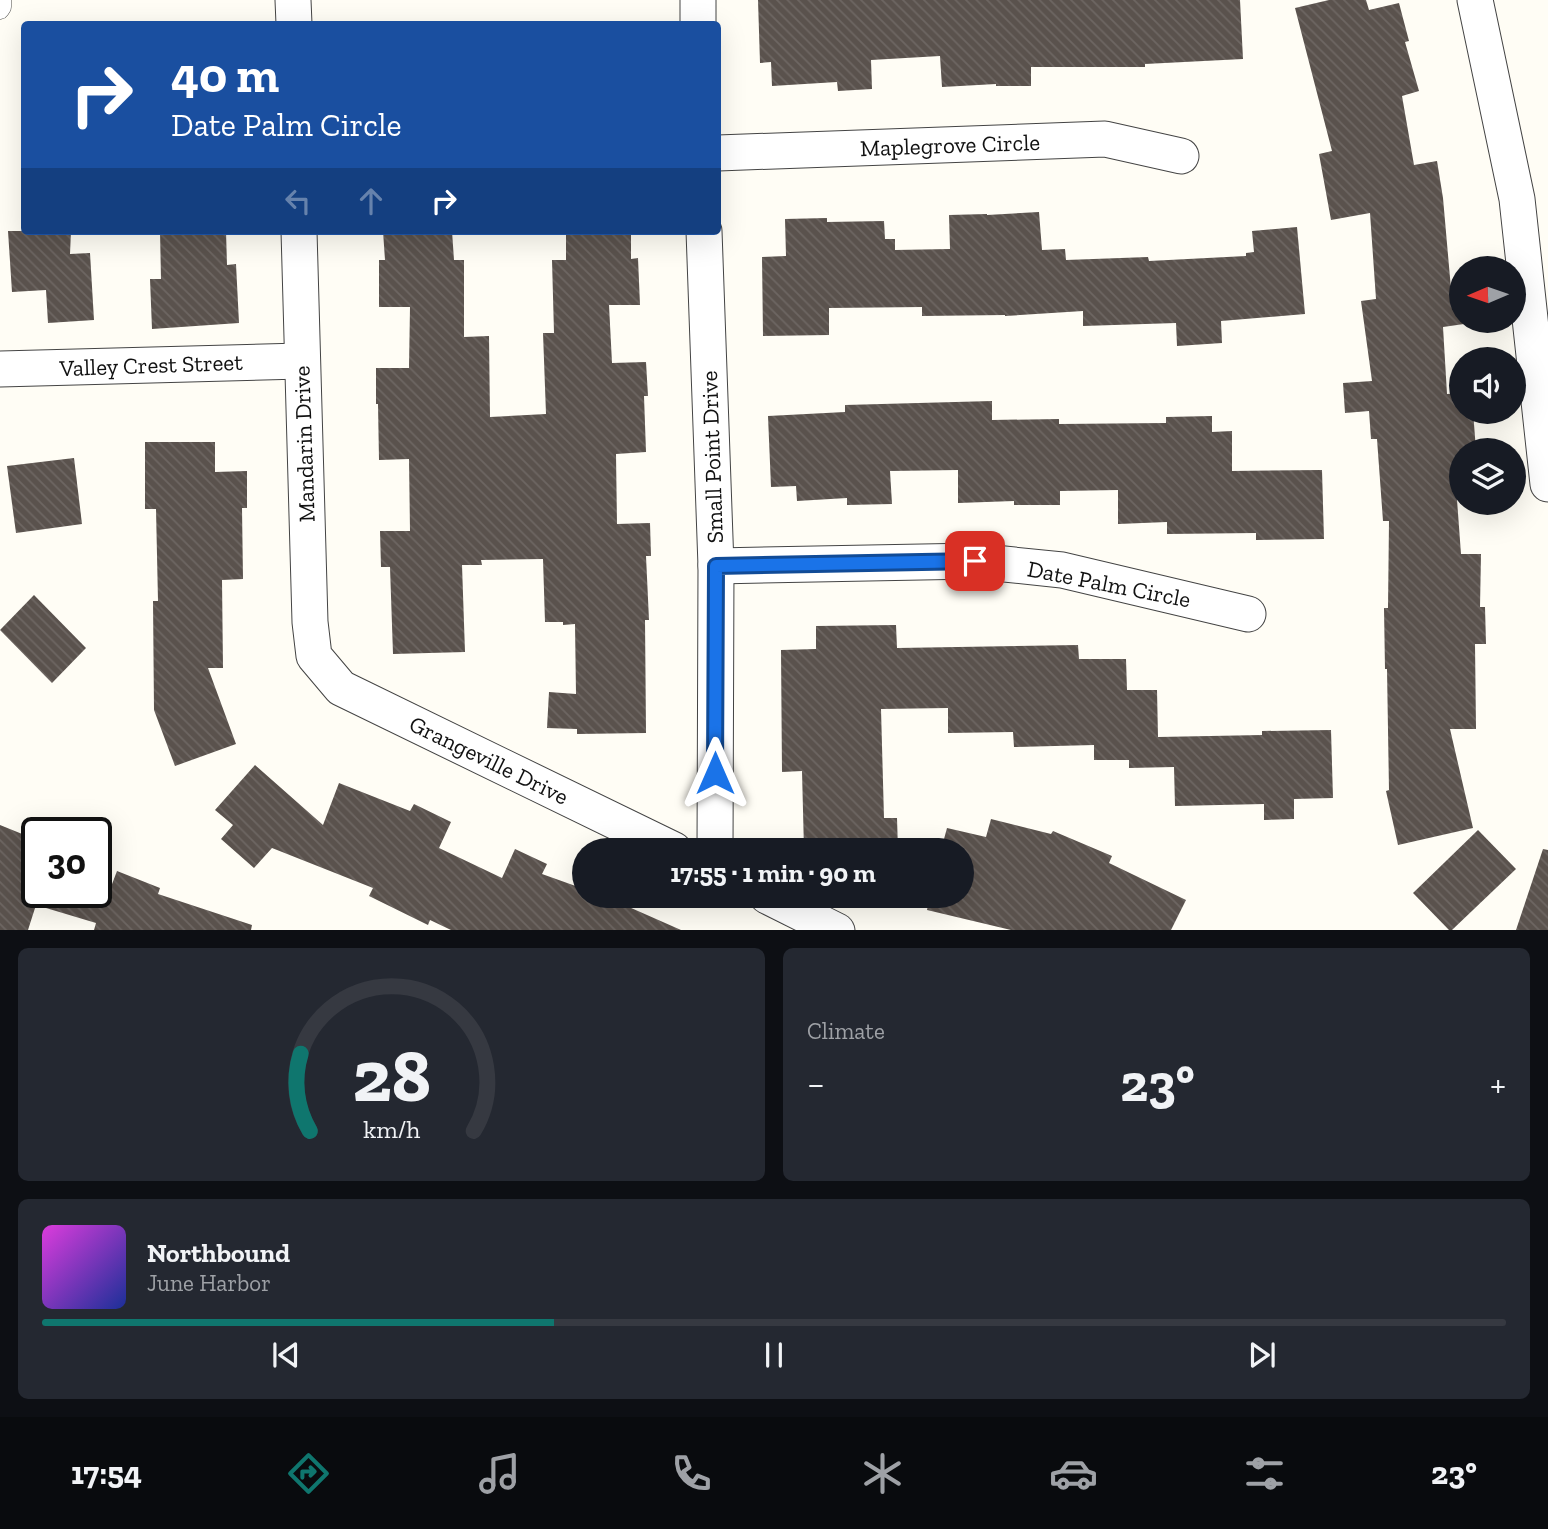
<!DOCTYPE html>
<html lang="en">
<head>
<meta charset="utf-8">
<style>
  body { margin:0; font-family:"Zilla Slab",serif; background:#242831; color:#f1f3f6; height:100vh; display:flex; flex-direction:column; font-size:26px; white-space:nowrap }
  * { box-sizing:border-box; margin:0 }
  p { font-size:23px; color:#9ea1a6 }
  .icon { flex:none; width:38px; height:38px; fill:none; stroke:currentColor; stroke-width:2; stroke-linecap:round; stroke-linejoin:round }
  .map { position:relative; height:930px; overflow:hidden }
  .drawer { display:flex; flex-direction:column; gap:18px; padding:18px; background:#0d0f14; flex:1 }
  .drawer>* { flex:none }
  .banner { position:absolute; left:21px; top:21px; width:700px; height:214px; border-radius:7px; box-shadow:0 7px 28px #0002; background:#1a4fa0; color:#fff; overflow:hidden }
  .needle { width:46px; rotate:268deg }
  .fabs { position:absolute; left:1449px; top:256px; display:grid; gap:14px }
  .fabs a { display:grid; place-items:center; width:77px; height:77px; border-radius:50%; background:#171b24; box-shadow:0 7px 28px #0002; font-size:35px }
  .speed { position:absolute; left:21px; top:817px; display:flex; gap:14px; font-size:35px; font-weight:700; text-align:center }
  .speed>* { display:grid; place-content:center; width:91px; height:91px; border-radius:50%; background:#171b24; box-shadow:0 7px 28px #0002; line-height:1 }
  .speed .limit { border:4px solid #111; border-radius:10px; background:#fff; color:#111 }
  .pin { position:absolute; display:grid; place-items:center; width:60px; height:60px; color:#fff; margin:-30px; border-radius:14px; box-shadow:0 4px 10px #0006 }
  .me { position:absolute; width:77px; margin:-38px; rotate:0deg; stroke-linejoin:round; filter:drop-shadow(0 0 5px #0008) }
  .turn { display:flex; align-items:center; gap:24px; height:147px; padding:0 35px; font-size:32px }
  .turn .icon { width:91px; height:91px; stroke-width:2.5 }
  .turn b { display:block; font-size:49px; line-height:60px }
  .lanes { display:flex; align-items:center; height:66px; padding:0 35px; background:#0003; justify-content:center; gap:35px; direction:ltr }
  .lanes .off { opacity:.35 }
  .big { font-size:52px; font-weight:700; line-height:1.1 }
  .drawer .widget { flex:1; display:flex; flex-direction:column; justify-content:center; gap:10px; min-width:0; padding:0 24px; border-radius:10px; background:#242831 }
  .drawer .dial { align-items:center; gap:0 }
  .dial svg { height:182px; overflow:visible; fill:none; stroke:#363941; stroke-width:7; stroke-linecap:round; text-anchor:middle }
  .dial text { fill:#f1f3f6; stroke:none }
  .song { display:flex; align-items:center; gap:21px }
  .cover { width:84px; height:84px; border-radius:10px; background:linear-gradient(135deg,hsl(300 70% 55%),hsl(230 70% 35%)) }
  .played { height:7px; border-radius:4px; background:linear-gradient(90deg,#0f766e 35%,#363941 35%) }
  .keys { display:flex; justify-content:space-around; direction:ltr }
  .heat { display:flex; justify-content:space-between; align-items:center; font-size:38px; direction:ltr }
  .drawer .tiles { flex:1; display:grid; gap:18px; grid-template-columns:1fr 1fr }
  .widget:last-child { grid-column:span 2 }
  .trip { position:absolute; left:572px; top:838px; width:402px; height:70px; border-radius:35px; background:#171b24; box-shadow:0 7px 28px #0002; font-weight:700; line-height:70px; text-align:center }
  .menu { display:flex; height:112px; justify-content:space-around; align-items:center; background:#090b0e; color:#9ea1a6 }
  .menu .icon { width:49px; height:49px }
  .menu .current { color:#0f766e }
  .menu b { font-size:32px; color:#f1f3f6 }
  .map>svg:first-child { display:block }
  .building { fill:url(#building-back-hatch) }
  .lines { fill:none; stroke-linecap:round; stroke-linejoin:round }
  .service-casing { stroke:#444; stroke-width:19 }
  .minor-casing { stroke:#444; stroke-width:37 }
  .service { stroke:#fff; stroke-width:18 }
  .minor { stroke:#fff; stroke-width:35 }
  .route-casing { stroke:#114b97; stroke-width:18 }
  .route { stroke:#1a73e8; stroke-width:12 }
  .labels { text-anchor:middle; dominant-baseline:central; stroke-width:7; stroke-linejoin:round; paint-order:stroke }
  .street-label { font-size:23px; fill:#111; stroke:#fff }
</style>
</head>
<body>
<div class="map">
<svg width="1548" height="931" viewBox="0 0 1548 931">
  <defs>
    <pattern id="building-back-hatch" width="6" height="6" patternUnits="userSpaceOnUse" patternTransform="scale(1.75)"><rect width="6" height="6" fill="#5a524d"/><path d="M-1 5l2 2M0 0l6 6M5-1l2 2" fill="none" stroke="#6d6662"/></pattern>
  </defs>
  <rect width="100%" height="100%" fill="#fffdf5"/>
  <g class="building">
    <path d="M758 0H1240L1243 59 1145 64V67H1031V86H996V84L942 87 940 56 871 60 872 89 838 91 837 82 772 86 771 62 760 63Z"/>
    <path d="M1329 0H1366L1369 10 1399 3 1409 41 1405 42 1419 91 1402 96 1414 165 1437 161 1443 198 1451 289 1459 288 1461 320H1463L1464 324 1443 327 1447 394 1461 393V411H1473L1476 450H1461V485L1456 486 1461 554H1481L1480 607H1485L1486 644H1475L1476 729H1450L1473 828 1398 845 1386 791 1389 790 1387 669H1385L1384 608H1388L1389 521H1383L1377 439H1371L1369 411 1345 413 1343 383 1372 381 1361 301 1376 299 1370 213 1331 220 1319 154 1332 151 1295 8Z"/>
    <path d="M1039 212 1042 250 1065 249 1066 260 1148 257 1149 261 1246 256V253L1254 252 1252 231 1297 227 1305 314 1221 321 1222 343 1177 346 1176 323 1083 326V311L1005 316V315L922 316V307L829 308V335L763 336 762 257 786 256 785 219 827 218V222L884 221 885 239H895V250L950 249 949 215 987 214V215Z"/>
    <path d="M8 231H71L70 254 90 253 94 320 48 323 46 290 12 292Z"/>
    <path d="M160 231H226L227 265 236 264 239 323 152 329 150 279H161Z"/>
    <path d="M383 231H452L454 260H464V337L489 336 490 417 546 414 543 333H554L552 260H566V231H631V259L638 258 640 305H609L612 363 646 362 648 396H644L646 452 616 454 617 524 650 523 651 556H646L649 620H645L646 733 577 734V729L547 728 549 692 576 694 575 624 563 625V622H545L543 559 481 560 482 565H462L465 652 393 654 390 567H381L380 531H410L409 459 379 460 378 404H376V368H409L410 307H379V260H385Z"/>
    <path d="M992 401V420L1059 419V424L1166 423V417L1212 416V432L1232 431V471L1322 470 1324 539 1256 540V533L1167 534V522L1118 524V490L1060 491V505H1014V501L958 503V470L890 471 892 504 847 505V498L797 501 796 486 771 487 768 416 845 412V405Z"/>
    <path d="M145 442H215V472L247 471V508H242L243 579 222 580 223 668H208L236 744 175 766 154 710 153 601H158L156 509H145Z"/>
    <path d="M74 458 82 524 16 533 7 466Z"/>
    <path d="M34 595 86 648 52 683 0 630Z"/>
    <path d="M896 625 897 648 1078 645 1079 659H1126L1127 690H1157L1158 737 1262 735V731L1331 730 1333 798 1294 799V819L1264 820V804L1175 806 1174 767 1129 768V760H1094V745L1014 747 1013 732 948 733V708L881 709 884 818H897L898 850H804L802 771 782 772 781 650 816 649V626Z"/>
    <path d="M255 765 323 825 339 783 410 811 414 804 451 822 439 848 502 878 515 849 547 864 542 874 584 889V896H604L681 930H451L430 920 428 925 369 896 373 888 272 848 254 868 221 839 233 825 215 810Z"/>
    <path d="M991 819 1051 834 1053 831 1112 856 1109 863 1186 900 1171 930H1011L927 910 930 896H962V850H941L947 828 986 837Z"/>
    <path d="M0 825 37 840V892H109L117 871 160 888 158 894 252 925 251 930H94L96 923 36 905 28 930H0Z"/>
    <path d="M1478 830 1516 869 1452 930H1449L1413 893Z"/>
    <path d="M1543 849 1548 850V930H1516Z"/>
  </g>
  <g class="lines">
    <g class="service-casing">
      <path id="service" d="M0 10 2 7V0"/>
    </g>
    <g class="minor-casing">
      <g id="minor">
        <path d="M293 0 294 24"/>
        <path d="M698 0V24"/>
        <path d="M1475 0 1517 199 1548 484"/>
        <path d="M718 153 1105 139 1181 156"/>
        <path d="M299 231 310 622 314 656 341 688 674 850"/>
        <path d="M704 231 716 566 715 850"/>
        <path d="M0 369 301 361"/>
        <path d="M716 566 975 561 1062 570 1248 614"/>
        <path d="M767 896 837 931"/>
      </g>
    </g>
    <use href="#service" class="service"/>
    <use href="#minor" class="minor"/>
  </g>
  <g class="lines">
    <g class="route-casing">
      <path id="route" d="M715 773 716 566 975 561"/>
    </g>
    <use href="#route" class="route"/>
  </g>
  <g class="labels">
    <g class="street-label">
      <text transform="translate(950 145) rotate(-2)">Maplegrove Circle</text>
      <text transform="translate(151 365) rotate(-2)">Valley Crest Street</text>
      <text transform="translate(304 444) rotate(-92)">Mandarin Drive</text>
      <text transform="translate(712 457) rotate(-92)">Small Point Drive</text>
      <text transform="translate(1109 584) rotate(11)">Date Palm Circle</text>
      <text transform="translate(489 760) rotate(26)">Grangeville Drive</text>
    </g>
  </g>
</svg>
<div class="fabs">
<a><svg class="needle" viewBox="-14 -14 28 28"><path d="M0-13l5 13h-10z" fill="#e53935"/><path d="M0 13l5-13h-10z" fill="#9ea1a6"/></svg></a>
<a><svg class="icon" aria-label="sound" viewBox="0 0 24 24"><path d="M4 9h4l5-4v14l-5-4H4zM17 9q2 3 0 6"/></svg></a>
<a><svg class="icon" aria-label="layers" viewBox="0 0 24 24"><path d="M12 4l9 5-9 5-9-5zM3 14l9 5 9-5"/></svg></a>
</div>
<div class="speed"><div class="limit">30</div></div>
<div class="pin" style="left:975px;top:561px;background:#d93025"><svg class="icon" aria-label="arrive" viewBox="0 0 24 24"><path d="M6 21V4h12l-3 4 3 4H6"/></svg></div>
<svg class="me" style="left:715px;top:773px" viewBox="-20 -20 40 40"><path d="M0-17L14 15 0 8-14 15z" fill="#1a73e8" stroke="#fff" stroke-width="4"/></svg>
<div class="trip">17:55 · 1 min · 90 m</div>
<div class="banner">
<div class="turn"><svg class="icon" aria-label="right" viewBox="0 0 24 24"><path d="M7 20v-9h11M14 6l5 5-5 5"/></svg><div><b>40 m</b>Date Palm Circle</div></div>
<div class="lanes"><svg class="icon off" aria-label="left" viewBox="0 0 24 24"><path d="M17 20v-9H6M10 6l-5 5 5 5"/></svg><svg class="icon off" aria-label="ahead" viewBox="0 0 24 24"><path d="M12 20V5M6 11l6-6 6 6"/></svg><svg class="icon" aria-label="right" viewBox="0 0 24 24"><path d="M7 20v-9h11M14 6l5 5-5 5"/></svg></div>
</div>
</div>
<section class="drawer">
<div class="tiles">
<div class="widget dial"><svg viewBox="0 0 100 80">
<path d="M14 69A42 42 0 1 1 86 69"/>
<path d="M14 69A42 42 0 0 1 10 35" stroke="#0f766e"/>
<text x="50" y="56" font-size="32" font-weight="700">28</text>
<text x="50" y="72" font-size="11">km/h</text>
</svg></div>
<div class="widget"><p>Climate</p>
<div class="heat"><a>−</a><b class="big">23°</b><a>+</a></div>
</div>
<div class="widget">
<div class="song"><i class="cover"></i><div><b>Northbound</b><p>June Harbor</p></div></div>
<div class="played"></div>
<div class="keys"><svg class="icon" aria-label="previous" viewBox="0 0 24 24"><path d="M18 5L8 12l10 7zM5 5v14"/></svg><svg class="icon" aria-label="pause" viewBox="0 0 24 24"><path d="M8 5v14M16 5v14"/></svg><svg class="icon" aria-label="next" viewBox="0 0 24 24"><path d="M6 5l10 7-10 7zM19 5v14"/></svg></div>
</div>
</div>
</section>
<nav class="menu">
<b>17:54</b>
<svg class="icon current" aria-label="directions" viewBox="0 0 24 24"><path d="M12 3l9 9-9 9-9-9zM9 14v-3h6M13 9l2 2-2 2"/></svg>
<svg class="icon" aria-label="music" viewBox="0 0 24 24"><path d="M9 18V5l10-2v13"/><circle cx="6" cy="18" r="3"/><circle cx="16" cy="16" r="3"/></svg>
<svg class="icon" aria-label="phone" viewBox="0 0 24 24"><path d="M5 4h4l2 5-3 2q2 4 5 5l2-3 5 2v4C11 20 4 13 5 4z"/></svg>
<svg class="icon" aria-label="climate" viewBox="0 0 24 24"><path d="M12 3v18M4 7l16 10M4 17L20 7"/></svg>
<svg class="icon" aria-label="car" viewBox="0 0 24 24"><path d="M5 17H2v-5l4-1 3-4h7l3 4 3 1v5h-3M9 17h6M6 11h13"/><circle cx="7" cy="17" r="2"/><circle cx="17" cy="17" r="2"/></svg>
<svg class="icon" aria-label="filters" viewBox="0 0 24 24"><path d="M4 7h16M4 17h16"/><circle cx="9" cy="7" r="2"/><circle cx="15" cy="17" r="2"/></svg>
<b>23°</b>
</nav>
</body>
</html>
